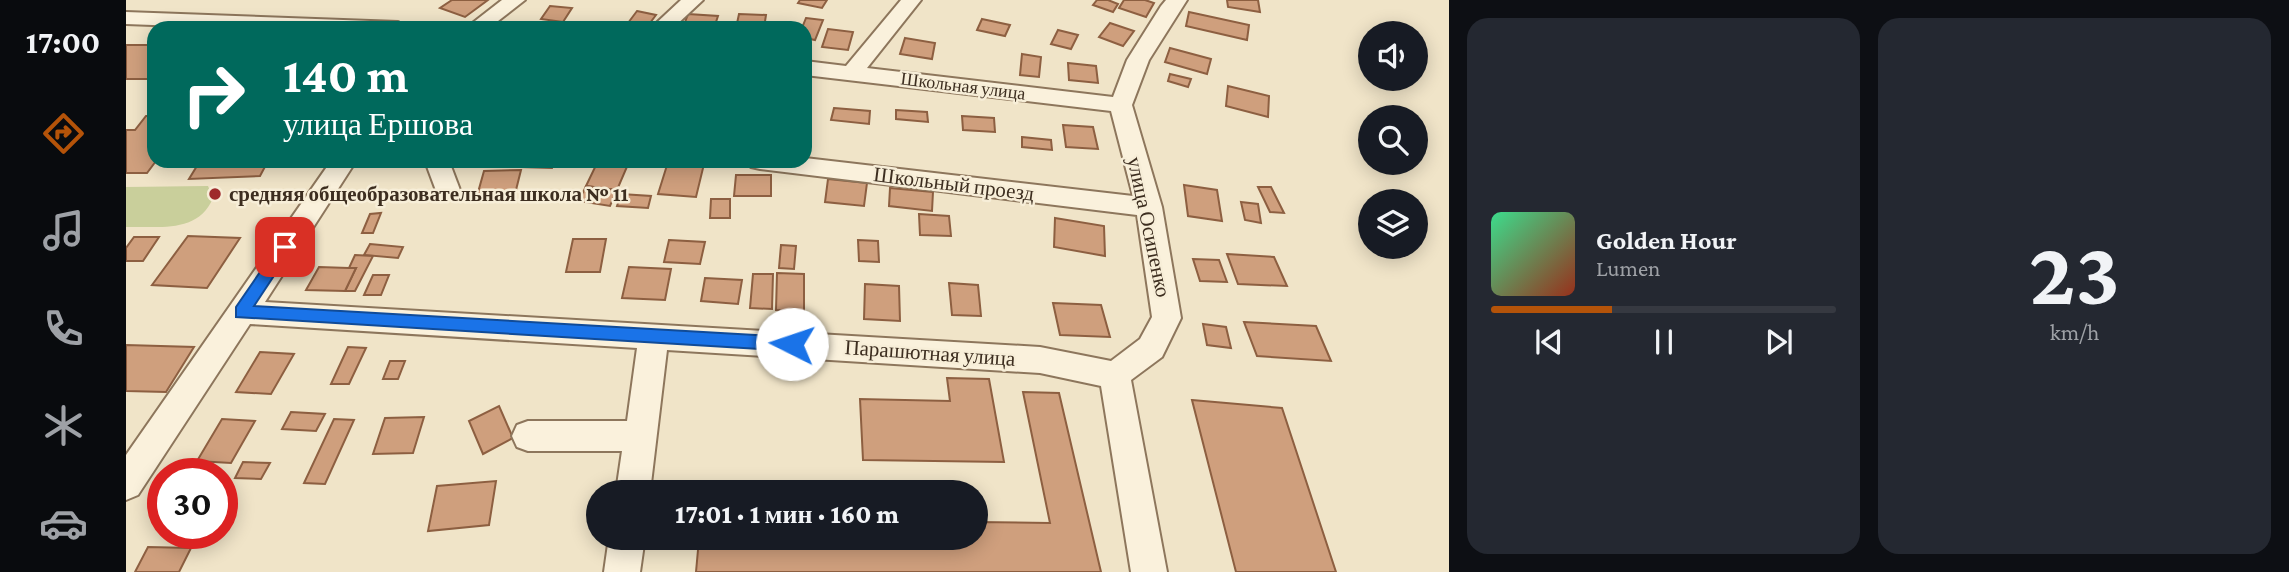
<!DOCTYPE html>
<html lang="ru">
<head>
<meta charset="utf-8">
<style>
  body { margin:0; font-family:"Crimson Pro",serif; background:#242831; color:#f1f3f6; height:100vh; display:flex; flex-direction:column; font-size:26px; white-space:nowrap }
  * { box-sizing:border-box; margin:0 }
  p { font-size:23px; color:#9ea1a6 }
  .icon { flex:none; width:38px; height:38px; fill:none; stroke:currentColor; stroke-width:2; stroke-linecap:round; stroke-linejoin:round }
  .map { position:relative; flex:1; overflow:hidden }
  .side { display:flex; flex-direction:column; gap:18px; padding:18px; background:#0d0f14; width:840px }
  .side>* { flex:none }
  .banner { position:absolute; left:21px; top:21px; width:665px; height:147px; border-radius:21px; box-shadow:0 4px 18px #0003; background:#00695c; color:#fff; overflow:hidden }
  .fabs { position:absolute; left:1232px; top:21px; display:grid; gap:14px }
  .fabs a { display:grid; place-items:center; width:70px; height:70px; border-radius:50%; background:#171b24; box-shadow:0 4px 18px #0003; font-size:35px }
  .speed { position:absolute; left:21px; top:458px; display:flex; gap:14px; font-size:35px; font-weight:700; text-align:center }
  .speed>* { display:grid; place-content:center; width:91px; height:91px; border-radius:50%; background:#171b24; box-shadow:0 4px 18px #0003; line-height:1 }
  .speed .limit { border:10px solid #d22; background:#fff; color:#111 }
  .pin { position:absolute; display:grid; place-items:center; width:60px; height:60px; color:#fff; margin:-30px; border-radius:14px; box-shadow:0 4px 10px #0006 }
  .me { position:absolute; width:77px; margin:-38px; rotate:274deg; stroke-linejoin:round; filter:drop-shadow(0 0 5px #0008) }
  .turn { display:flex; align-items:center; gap:24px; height:147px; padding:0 21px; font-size:32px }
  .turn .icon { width:91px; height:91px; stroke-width:2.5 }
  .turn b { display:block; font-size:49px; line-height:60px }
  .side .widget { flex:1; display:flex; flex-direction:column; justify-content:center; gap:10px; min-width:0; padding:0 24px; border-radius:21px; background:#242831 }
  .side .dial { align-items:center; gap:0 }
  .dial b { font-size:91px; line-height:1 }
  .song { display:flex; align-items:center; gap:21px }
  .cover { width:84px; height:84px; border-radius:10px; background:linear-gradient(135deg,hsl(150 70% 55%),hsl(10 70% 35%)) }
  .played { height:7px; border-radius:4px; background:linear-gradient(90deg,#b45309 35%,#363941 35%) }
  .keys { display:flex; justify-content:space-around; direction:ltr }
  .side .tiles { flex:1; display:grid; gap:18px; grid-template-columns:repeat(2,1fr) }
  .trip { position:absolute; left:460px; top:480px; width:402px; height:70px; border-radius:35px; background:#171b24; box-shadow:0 4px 18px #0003; font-weight:800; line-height:70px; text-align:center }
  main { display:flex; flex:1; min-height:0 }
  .dock { display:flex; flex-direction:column; width:126px; justify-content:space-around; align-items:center; background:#090b0e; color:#9ea1a6 }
  .dock .icon { width:49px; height:49px }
  .dock .selected { color:#b45309 }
  .dock b { font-size:32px; color:#f1f3f6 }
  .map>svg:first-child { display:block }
  .green { fill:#c9cf9b }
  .building { fill:#cf9f7d; stroke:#8d5f41; stroke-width:2 }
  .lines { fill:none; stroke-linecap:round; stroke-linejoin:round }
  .minor-casing { stroke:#8d765c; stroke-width:4 }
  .minor { fill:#faf1dc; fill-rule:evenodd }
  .route { fill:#1a73e8; stroke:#114b97; stroke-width:2 }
  .poi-dot { fill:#9e2a2b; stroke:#f7eed8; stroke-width:2.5 }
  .labels { text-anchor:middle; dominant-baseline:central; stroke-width:5; stroke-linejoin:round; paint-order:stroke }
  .far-street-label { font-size:18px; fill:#3d2e20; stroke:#f7eed8 }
  .street-label { font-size:21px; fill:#3d2e20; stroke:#f7eed8 }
  .poi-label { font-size:21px; font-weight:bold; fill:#3d2e20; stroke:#f7eed8; text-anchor:start }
</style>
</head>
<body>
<main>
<nav class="dock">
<b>17:00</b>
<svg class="icon selected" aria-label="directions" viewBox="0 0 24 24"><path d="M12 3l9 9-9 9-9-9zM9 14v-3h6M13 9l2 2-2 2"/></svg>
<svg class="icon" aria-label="music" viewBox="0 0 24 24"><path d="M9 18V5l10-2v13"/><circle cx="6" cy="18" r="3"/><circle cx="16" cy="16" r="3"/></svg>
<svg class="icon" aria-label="phone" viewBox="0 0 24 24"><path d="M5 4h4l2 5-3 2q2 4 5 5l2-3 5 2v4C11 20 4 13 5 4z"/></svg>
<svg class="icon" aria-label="climate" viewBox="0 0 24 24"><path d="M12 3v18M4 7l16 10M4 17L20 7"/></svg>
<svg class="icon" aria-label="car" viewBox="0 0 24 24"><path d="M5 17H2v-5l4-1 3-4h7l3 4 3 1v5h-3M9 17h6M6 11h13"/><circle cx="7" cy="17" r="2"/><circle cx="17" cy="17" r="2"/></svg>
</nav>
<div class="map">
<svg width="1323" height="572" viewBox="0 0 1323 572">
  <rect width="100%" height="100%" fill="#f0e4c8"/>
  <path class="green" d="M82 186 87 198C72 234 32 226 0 227V187Z"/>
  <g class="building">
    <path d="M326 0H362L339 17 314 8Z"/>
    <path d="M674 0H701L696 8 672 3Z"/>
    <path d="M971 0H982L992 4 987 12 967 5Z"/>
    <path d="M998 0H1019L1028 3 1020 17 993 8Z"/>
    <path d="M1101 0H1132L1134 12 1102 7Z"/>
    <path d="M424 6 446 8 437 22 415 19Z"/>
    <path d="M511 11 530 15 521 27 502 23Z"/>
    <path d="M1063 12 1123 25 1121 40 1060 26Z"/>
    <path d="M562 14 592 16 588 28H557Z"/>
    <path d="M613 14 640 15 638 28H610Z"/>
    <path d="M680 18 697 20 689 40 679 38V28H676Z"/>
    <path d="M856 19 884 25 879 36 851 30Z"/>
    <path d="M984 23 1008 31 997 46 973 37Z"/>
    <path d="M702 29 727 32 722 50 696 47Z"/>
    <path d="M932 30 952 35 945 49 925 44Z"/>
    <path d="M779 38 809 43 806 59 774 54Z"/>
    <rect x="0" y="45" width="28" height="34"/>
    <path d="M1044 48 1085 59 1081 74 1039 62Z"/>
    <path d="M896 54 915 57 913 77 894 75Z"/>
    <path d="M942 63 970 66 972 83 943 80Z"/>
    <path d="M1044 74 1065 79 1062 87 1042 81Z"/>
    <path d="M1102 86 1143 96 1142 117 1100 106Z"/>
    <path d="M708 108 744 111 743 124 705 120Z"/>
    <path d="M770 110 801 112 802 122 770 119Z"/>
    <path d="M20 116H28L30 161 21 173H0V130H9Z"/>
    <path d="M836 116 868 118 869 132 837 130Z"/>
    <path d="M937 125 967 127 972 149 940 147Z"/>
    <path d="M896 137 925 140 926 150 896 147Z"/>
    <path d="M74 161H142L134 176 63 179Z"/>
    <path d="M397 161H428L426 168 395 167Z"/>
    <path d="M472 161 503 162 491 190 460 186Z"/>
    <path d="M542 162 578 164 570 197 532 194Z"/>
    <path d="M395 170 389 194 351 196 358 171Z"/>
    <path d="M610 175H645V196H608Z"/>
    <path d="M702 179 741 183 738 206 699 202Z"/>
    <path d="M1058 185 1091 190 1096 221 1062 216Z"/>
    <path d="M460 186 491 190 484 206 453 201Z"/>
    <path d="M1132 187H1145L1158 213 1144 212Z"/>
    <path d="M764 188 807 192 806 211 763 206Z"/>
    <path d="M495 194 525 196 522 208 491 206Z"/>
    <path d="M585 199H604V218H584Z"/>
    <path d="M1115 202 1132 204 1135 223 1119 220Z"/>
    <path d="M255 213 247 233H236L244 214Z"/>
    <path d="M793 214 823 216 825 236 794 235Z"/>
    <path d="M929 218 978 226 979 256 928 247Z"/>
    <path d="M62 236 114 238 81 288 26 285Z"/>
    <path d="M8 237H33L17 261H0V248Z"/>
    <path d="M447 239H480L474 272H440Z"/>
    <path d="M543 240 579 242 574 264 538 262Z"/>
    <path d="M732 240 752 241 753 262 733 261Z"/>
    <path d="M244 244 277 247 272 258 238 255Z"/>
    <path d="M655 245 670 246 668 269 653 268Z"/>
    <path d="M1101 254 1148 257 1161 286 1112 284Z"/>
    <path d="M229 255 247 256 229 291H219L230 268H223Z"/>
    <path d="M1067 259 1093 260 1101 282 1074 281Z"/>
    <path d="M193 267 223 268H230L219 291 180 290Z"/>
    <path d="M503 267 545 269 539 300 496 298Z"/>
    <path d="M651 273 678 274V311L650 310Z"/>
    <path d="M627 274H647L646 309 624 308Z"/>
    <path d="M247 275H263L255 295H238Z"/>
    <path d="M579 278 616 280 612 304 575 301Z"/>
    <path d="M823 283 852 285 855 316 826 315Z"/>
    <path d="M739 284 773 286 774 321 738 319Z"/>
    <path d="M927 303 975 305 984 337 934 335Z"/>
    <path d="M1118 322 1190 326 1205 361 1131 356Z"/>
    <path d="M1077 324 1100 327 1105 348 1081 345Z"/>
    <path d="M0 345 68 347 40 392 0 391Z"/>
    <path d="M222 347 240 348 223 384H205Z"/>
    <path d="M134 352 168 354 145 394 110 392Z"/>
    <path d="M264 361H279L272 379H257Z"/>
    <path d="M821 378 863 379 878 462 737 460 734 399 824 401Z"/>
    <path d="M897 392 933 393 975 572H570L573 539 707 541V537H850V522L924 523Z"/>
    <path d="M1066 400 1156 408 1210 572H1110Z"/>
    <path d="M373 406 387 438 357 454 343 421Z"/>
    <path d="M165 412 199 414 190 431 156 429Z"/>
    <path d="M298 417 287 453 247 454 259 418Z"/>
    <path d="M96 419 129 421 105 463 71 461Z"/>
    <path d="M208 419 228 420 199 484 178 483Z"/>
    <path d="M117 462 144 463 135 479 109 478Z"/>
    <path d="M370 481 363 525 302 531 311 486Z"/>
    <path d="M22 547 65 548 53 572H9Z"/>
  </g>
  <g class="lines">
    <g class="minor-casing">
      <g id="minor">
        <path d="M376 0H399L363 28H340Z"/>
        <path d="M555 0H577L547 28H525Z"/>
        <path d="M775 0H795L741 68 987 97 1001 60 1035 6 1040 0H1061L1023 60 1006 105 1036 207 1055 318 1036 357 1005 380 1041 572H1005L975 386 914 373 541 350 524 492H490L496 451H402L391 447 386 436 391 425 402 421H501L511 348 124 324 12 495 0 500V455L205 161H230L139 302 914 347 985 361 1014 339 1026 317 1011 215 634 169 625 167 622 161H679V158L1007 196 985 111 679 75V61L720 66Z"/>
        <path d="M0 12 272 22 282 28H106L0 24Z"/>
        <path d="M299 161H323L334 190 330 196 321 199 312 196Z"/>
        <path d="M483 537H519L514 572H478Z"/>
      </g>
    </g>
    <use href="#minor" class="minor"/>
  </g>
  <path class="route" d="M159 241 167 247 128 306 666 337 674 344 666 351 110 317V307L154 243Z"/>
  <circle class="poi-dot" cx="89" cy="194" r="7"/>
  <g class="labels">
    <g class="far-street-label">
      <text transform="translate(837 86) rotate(7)">Школьная улица</text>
    </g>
    <g class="street-label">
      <text transform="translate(828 184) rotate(7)">Школьный проезд</text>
      <text transform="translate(1023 227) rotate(78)">улица Осипенко</text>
      <text transform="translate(804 353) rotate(4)">Парашютная улица</text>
    </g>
    <g class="poi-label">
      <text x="103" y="194">средняя общеобразовательная школа № 11</text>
    </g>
  </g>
</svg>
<div class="fabs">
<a><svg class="icon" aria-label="sound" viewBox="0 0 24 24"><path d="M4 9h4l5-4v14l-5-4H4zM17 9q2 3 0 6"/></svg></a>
<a><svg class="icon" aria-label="search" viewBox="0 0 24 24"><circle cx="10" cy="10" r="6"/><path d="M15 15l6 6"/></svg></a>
<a><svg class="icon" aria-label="layers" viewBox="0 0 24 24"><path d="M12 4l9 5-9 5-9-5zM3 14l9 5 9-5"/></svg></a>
</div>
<div class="speed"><div class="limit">30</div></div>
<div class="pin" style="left:159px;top:247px;background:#d93025"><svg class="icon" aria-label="arrive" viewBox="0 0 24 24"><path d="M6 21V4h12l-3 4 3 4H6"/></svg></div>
<svg class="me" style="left:666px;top:344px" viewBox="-20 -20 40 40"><circle r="19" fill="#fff"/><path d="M0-13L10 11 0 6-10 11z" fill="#1a73e8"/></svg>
<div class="trip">17:01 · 1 мин · 160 m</div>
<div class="banner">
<div class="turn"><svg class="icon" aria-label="right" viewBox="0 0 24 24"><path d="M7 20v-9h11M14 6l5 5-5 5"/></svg><div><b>140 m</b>улица Ершова</div></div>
</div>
</div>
<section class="side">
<div class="tiles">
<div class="widget">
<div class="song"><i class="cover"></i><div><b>Golden Hour</b><p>Lumen</p></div></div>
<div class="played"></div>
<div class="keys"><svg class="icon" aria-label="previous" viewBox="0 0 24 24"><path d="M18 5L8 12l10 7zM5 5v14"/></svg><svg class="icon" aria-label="pause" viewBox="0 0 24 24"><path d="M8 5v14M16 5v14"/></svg><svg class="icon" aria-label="next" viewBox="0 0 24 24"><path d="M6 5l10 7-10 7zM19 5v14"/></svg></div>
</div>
<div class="widget dial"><b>23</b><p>km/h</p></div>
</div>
</section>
</main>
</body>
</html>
